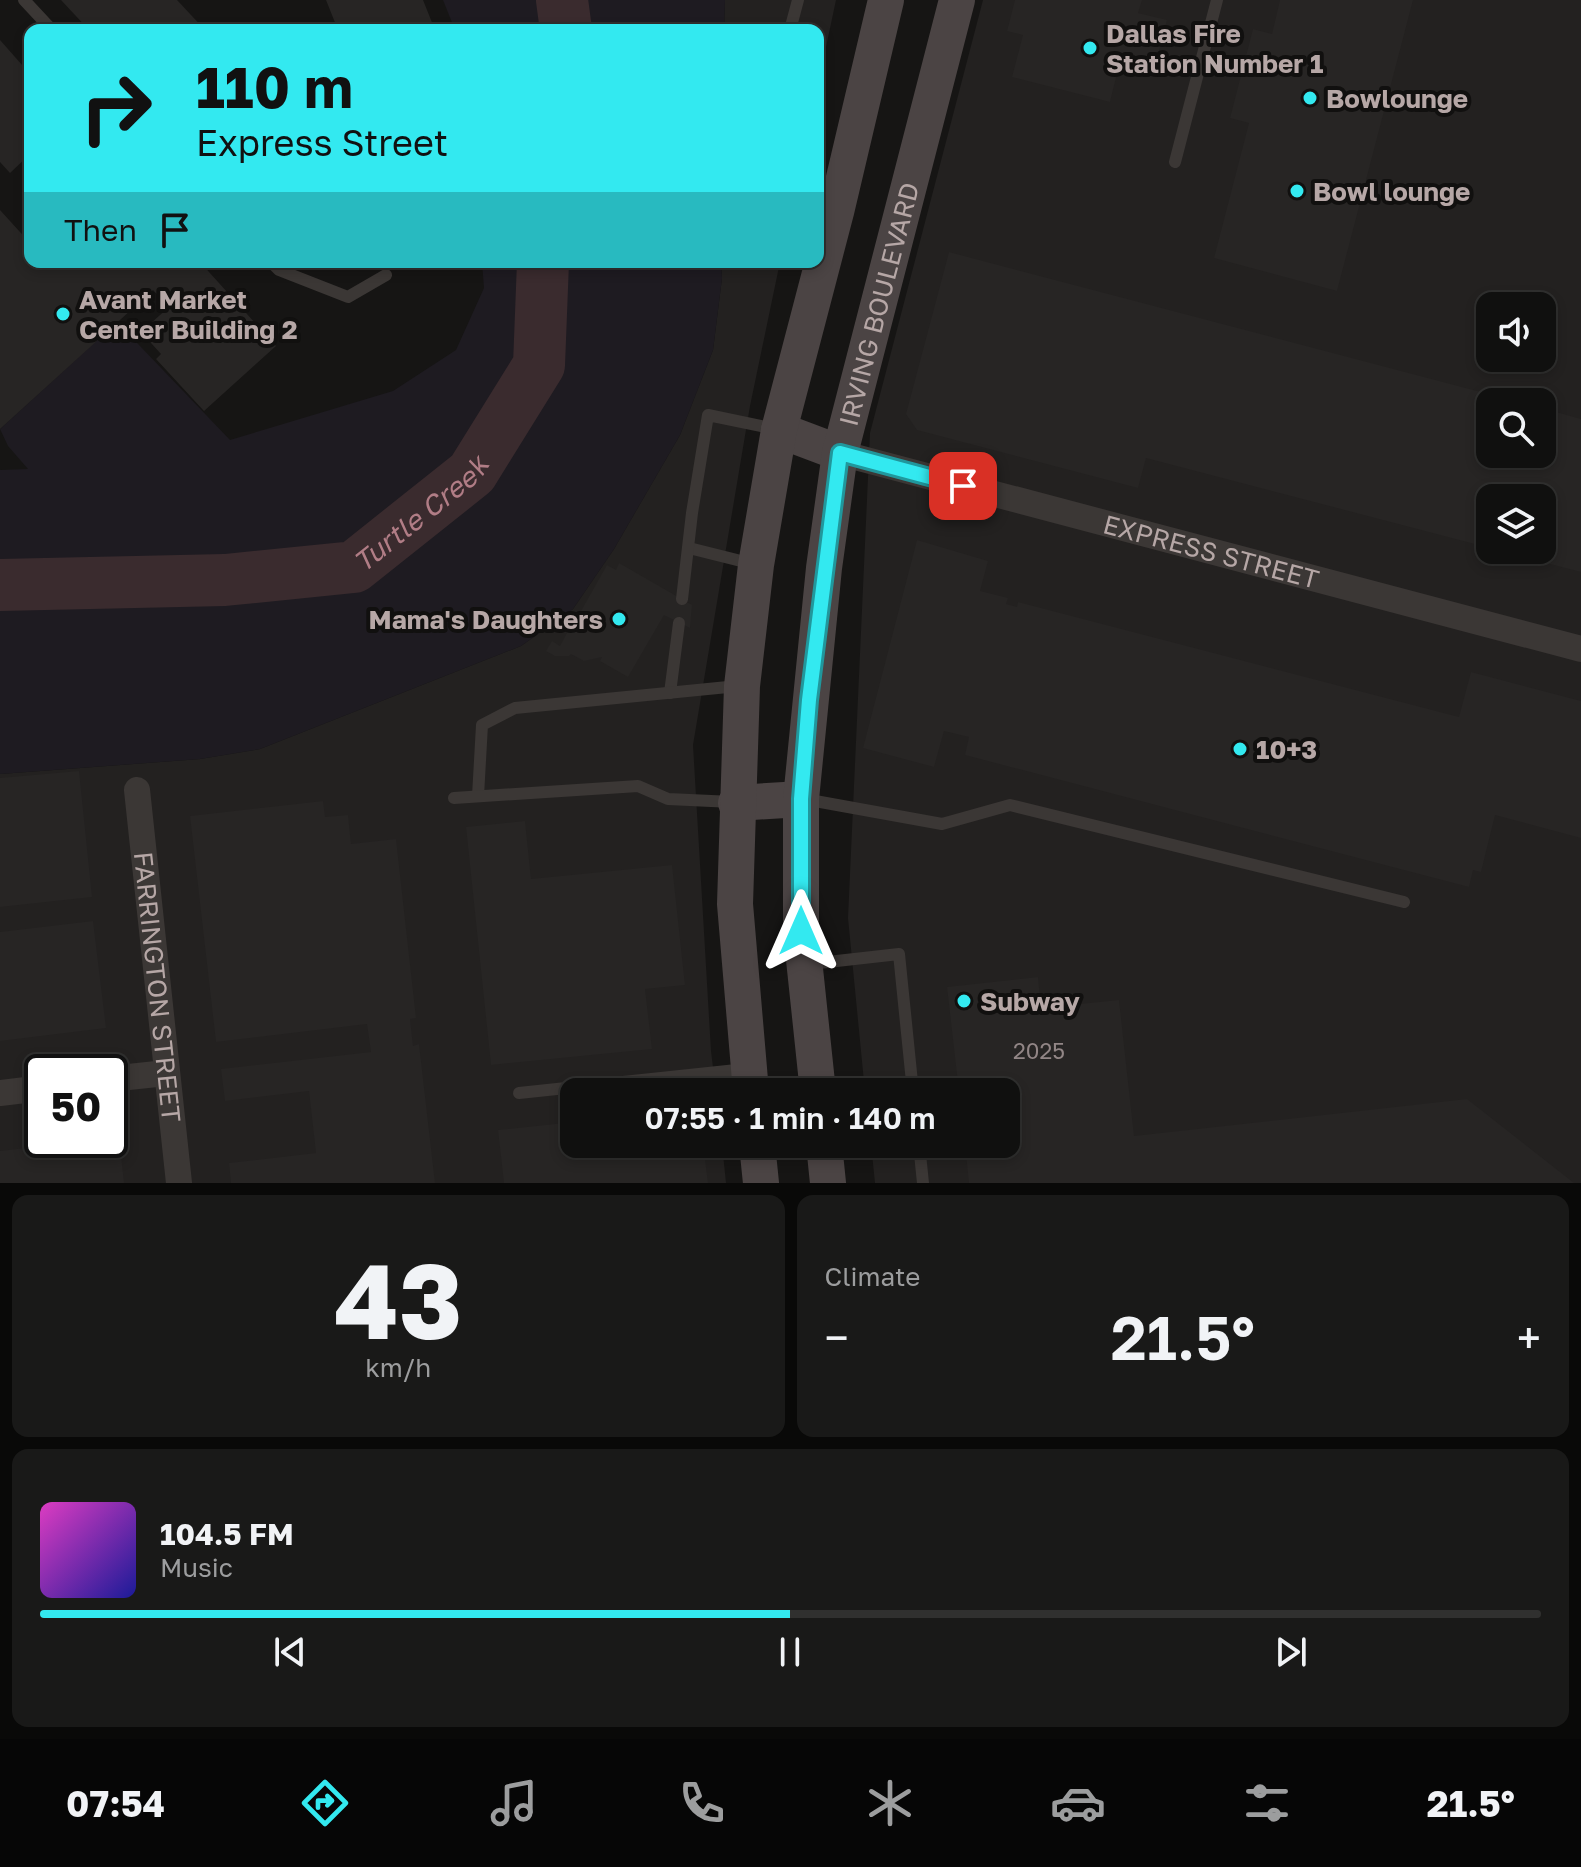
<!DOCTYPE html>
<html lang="en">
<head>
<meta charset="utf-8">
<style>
  body { margin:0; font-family:"Golos Text",sans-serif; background:#191918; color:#f1f3f6; height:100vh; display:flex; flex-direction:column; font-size:30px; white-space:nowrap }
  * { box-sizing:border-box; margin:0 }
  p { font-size:26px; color:#9c9d9e }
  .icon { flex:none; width:44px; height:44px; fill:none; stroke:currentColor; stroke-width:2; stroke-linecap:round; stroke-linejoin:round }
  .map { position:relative; height:1183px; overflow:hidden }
  .drawer { display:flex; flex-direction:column; gap:12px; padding:12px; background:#090908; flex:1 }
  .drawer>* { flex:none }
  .guide { position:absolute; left:24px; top:24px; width:800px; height:244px; border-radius:16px; box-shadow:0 4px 12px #0003,0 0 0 2px #30302f; background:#33e9f0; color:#111; overflow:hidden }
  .buttons { position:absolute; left:1476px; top:292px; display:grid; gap:16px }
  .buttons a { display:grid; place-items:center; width:80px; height:80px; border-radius:16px; background:#10100f; box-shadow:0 4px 12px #0003,0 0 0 2px #30302f; font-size:40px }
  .speed { position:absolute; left:24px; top:1054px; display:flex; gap:16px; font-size:40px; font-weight:700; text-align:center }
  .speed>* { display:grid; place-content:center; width:104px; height:104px; border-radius:50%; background:#10100f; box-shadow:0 4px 12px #0003,0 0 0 2px #30302f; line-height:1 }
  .speed .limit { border:4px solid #111; border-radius:12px; background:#fff; color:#111 }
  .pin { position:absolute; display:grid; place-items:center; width:68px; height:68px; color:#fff; margin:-34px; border-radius:16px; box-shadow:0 4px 12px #0006 }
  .me { position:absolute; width:88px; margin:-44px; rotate:0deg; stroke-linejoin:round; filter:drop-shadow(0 0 6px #0008) }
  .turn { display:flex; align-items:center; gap:28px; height:168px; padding:0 40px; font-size:36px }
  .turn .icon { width:104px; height:104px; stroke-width:2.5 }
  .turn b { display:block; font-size:56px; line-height:68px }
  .then { display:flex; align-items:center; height:76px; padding:0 40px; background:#0003; gap:16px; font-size:30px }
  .big { font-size:60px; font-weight:600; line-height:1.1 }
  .drawer .tile { flex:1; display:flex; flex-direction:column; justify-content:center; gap:12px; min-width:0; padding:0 28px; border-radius:16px; background:#191918 }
  .drawer .dial { align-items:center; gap:0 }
  .dial b { font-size:104px; line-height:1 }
  .song { display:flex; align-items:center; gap:24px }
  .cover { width:96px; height:96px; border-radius:12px; background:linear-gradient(135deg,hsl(310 70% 55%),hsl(240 70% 35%)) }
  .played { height:8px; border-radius:4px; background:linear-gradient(90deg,#33e9f0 50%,#30302f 50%) }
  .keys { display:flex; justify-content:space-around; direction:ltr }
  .heat { display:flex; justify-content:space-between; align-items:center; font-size:44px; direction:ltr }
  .drawer .tiles { flex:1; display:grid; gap:12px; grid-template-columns:1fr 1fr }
  .tile:last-child { grid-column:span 2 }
  .trip { position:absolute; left:560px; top:1078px; width:460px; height:80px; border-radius:16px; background:#10100f; box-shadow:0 4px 12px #0003,0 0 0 2px #30302f; font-weight:600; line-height:80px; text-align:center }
  .tabs { display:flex; height:128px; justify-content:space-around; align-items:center; background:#060606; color:#9c9d9e }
  .tabs .icon { width:56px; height:56px }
  .tabs .active { color:#33e9f0 }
  .tabs b { font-size:36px; color:#f1f3f6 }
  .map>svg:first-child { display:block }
  .built { fill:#232120; fill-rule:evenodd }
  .green { fill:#1e1b21 }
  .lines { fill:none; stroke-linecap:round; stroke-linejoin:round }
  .river { stroke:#3a2b2e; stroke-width:52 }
  .building { fill:#272524 }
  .lane { stroke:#3b3735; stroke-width:12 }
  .street { stroke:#3b3735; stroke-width:26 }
  .secondary { stroke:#4b4444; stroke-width:36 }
  .route-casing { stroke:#21979c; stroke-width:20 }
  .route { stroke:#33e9f0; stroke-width:14 }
  .poi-dot { fill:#33e9f0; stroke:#11100f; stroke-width:3 }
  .labels { text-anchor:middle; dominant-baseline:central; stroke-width:8; stroke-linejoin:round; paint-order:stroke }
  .number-label { font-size:22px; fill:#928686 }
  .poi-label { font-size:26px; font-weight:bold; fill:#b6a7a6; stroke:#11100f; text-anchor:start }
  .street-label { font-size:26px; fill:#b6a7a6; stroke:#11100f }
  .water-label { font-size:28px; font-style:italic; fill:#b17d86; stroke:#11100f }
</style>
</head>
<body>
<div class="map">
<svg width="1581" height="1183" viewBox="0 0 1581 1183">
  <rect width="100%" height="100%" fill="#161514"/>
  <g class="built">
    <path d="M725 0H836L818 85V30H724Z"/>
    <path d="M983 0H1581V1183H875L871 1144H1006V1092H865L848 918 870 433ZM1490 306H1542V358H1490ZM1490 402H1542V454H1490ZM1490 498H1542V550H1490Z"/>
    <path d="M721 262H780L750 406 693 745 711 1051 716 1092H574V1144H722L726 1183H0V774L200 759 260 749 521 646 573 609 614 549 680 435 713 350 722 278ZM42 1072H110V1140H42Z"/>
  </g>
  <g class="green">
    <path d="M443 0H725L724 30H455Z"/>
    <path d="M482 262H721L722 278 713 350 680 435 614 549 573 609 521 646 260 749 200 759 0 774V470L28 469 8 446 0 429 117 322 230 440 393 391 456 350 484 288Z"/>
  </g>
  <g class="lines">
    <g class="river">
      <path d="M562 0 566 30"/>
      <path id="s1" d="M0 585 225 580 354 567 472 473 539 365 543 262"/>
    </g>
  </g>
  <g class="building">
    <path d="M61 0H177L205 30H89Z"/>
    <path d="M326 0H423L435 30H338Z"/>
    <path d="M1015 0H1142L1138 13 1167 20 1154 70 1120 61 1110 102 1012 77 1023 35 1007 31Z"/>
    <path d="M1280 0H1413L1337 291 1214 258 1249 123 1230 118 1253 29 1272 34Z"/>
    <path d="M0 40 30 74V154L10 173 0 162Z"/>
    <path d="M0 210 30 243V262H200L276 346 204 411 156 359 161 354 141 332 169 307 153 290 0 429Z"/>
    <path d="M949 252 1515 401 1490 402V454H1542V408L1581 419V572L1500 551 1542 550V498H1490V548L1146 458 1138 488 917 430 906 414Z"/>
    <path d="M917 540 988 561 980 591 1008 598 1006 604 1017 607 1018 602 1459 717 1471 672 1581 701V838L1495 815 1481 872 1473 870 1469 887 965 755 969 737 944 731 934 767 863 748Z"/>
    <path d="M619 563 692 605 690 628 664 615 628 677 600 661 602 657 584 661 571 654 569 656H555L546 651 552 641 560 646 567 633 561 630 565 624 572 627 607 565 616 570Z"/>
    <path d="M79 771 92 897 0 907V778Z"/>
    <path d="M323 801 325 817 348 815 351 844 396 839 416 1018 410 1019 413 1046 419 1044 435 1183H231L229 1163 316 1153 309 1091 225 1101 221 1069 371 1052 367 1024 216 1042 190 816Z"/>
    <path d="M525 821 531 879 672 865 685 985 645 989 652 1049 491 1065 466 827Z"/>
    <path d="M93 921 106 1028 0 1041V932Z"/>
    <path d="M1038 977 1041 1008 1119 1000 1134 1136 1467 1099 1574 1183H969L965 1144H1006V1092H959L947 987Z"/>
    <path d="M574 1122V1144H703L708 1183H504L498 1130Z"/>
    <path d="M119 1137 124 1183H0V1151Z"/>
  </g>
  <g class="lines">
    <g class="lane">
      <path d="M24 0 52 30"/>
      <path d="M790 30 798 0"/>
      <path d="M1175 162 1217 0"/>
      <path d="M271 262 279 270 348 297 386 275"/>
      <path d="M689 548 753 564"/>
      <path d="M682 599 692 513 708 415 776 429"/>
      <path d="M670 693 679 623"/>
      <path d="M478 796 482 725 515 708 738 686"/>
      <path d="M454 798 638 786 668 799 733 802"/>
      <path d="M804 799 942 824 1010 805 1404 902"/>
      <path d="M810 964 899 954 913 1092"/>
      <path d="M519 1093 746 1069"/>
      <path d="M919 1144 923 1183"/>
    </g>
    <g class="street">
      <path id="s2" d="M840 453 1581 649"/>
      <path id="s3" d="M137 790 179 1183"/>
      <path d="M110 1079 166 1073"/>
      <path d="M0 1093 42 1088"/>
    </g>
    <g class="secondary">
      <path d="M779 430 840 453"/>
      <path d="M736 803 801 799"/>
      <path d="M751 1092 735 904 742 686 756 565 779 430 836 212 886 0"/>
      <path id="s4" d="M818 1092 801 931V799L824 568 840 453 957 0"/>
      <path d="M757 1144 761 1183"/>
      <path d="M824 1144 828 1183"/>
    </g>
  </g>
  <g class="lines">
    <g class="route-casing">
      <path id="route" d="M801 931V799L809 700 840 453 963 486"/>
    </g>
    <use href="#route" class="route"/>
  </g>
  <g class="poi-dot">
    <circle cx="1090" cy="48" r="8"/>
    <circle cx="1310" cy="98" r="8"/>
    <circle cx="1297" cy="191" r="8"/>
    <circle cx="63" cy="314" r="8"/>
    <circle cx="619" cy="619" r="8"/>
    <circle cx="1240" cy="749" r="8"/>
    <circle cx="964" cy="1001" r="8"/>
  </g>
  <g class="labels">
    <g class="number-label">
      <text x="1039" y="1050">2025</text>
    </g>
    <g class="poi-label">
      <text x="1106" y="33">Dallas Fire<tspan x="1106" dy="30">Station Number 1</tspan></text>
      <text x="1326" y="98">Bowlounge</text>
      <text x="1313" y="191">Bowl lounge</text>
      <text x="79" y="299">Avant Market<tspan x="79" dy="30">Center Building 2</tspan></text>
      <text x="603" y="619" text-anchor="end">Mama's Daughters</text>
      <text x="1256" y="749">10+3</text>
      <text x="980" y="1001">Subway</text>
    </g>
    <g class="street-label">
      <text stroke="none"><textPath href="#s4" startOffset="796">IRVING BOULEVARD</textPath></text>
      <text stroke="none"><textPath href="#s2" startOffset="384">EXPRESS STREET</textPath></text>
      <text stroke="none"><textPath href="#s3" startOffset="198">FARRINGTON STREET</textPath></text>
    </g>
    <g class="water-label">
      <text stroke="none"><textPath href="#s1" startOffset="440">Turtle Creek</textPath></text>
    </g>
  </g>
</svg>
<div class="buttons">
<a><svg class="icon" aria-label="sound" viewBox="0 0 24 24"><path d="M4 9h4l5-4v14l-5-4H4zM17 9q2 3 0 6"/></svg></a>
<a><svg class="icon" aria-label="search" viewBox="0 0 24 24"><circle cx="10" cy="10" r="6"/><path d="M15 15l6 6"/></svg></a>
<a><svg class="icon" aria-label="layers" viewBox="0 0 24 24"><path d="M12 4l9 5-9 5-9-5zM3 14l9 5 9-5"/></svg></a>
</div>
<div class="speed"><div class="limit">50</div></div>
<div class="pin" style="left:963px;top:486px;background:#d93025"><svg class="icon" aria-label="arrive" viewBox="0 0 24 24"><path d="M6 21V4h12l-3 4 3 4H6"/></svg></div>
<svg class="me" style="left:801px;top:931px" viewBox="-20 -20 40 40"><path d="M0-17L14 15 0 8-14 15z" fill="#33e9f0" stroke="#fff" stroke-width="4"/></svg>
<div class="trip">07:55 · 1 min · 140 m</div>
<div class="guide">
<div class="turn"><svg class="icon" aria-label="right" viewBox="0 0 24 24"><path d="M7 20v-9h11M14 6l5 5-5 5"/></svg><div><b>110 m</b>Express Street</div></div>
<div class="then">Then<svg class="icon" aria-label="arrive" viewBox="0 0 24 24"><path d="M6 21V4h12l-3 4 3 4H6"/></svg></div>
</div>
</div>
<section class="drawer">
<div class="tiles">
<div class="tile dial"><b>43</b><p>km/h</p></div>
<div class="tile"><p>Climate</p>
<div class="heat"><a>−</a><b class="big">21.5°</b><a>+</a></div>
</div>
<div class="tile">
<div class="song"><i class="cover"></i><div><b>104.5 FM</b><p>Music</p></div></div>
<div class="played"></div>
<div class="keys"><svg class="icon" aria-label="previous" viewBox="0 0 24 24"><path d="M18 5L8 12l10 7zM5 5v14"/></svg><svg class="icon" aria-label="pause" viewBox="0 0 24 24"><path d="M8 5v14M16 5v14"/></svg><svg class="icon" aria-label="next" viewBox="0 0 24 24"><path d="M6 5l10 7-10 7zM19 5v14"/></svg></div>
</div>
</div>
</section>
<nav class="tabs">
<b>07:54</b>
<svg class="icon active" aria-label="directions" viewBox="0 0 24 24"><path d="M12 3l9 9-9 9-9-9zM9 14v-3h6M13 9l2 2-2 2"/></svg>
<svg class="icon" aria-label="music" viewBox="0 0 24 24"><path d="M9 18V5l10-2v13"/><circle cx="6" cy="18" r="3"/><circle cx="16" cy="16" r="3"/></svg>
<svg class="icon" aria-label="phone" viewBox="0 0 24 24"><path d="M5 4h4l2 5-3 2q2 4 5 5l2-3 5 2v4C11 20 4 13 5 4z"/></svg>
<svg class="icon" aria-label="climate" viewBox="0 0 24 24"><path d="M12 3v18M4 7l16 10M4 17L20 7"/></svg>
<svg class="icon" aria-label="car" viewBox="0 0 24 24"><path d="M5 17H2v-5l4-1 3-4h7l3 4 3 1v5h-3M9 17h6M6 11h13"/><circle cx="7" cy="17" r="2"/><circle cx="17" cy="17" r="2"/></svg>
<svg class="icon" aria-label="filters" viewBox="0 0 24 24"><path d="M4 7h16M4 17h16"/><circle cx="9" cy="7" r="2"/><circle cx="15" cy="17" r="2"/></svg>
<b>21.5°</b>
</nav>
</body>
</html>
